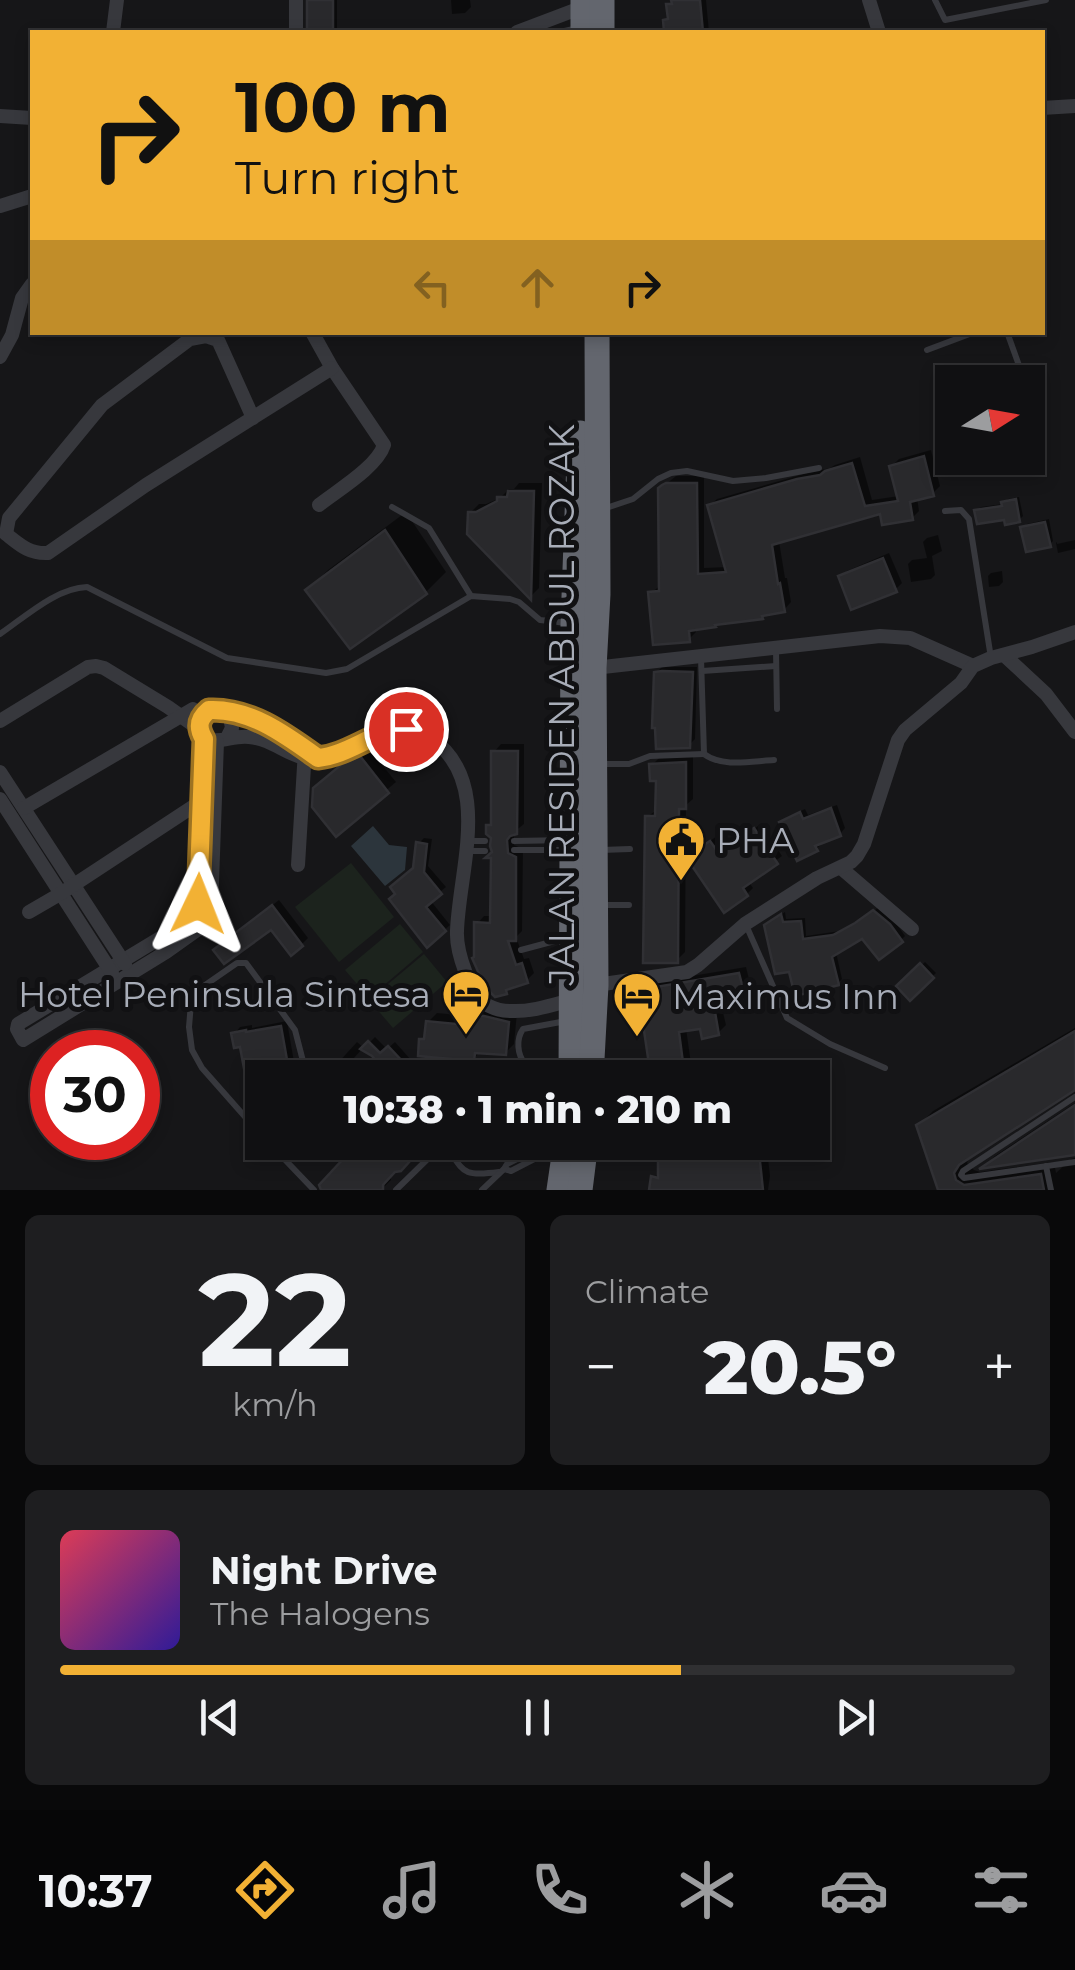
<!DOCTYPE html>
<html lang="en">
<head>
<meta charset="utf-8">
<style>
  body { margin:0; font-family:Montserrat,sans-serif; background:#1e1e20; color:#f1f3f6; height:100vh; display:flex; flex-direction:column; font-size:38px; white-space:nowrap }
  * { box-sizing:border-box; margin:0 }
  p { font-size:32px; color:#9c9d9f }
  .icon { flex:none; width:55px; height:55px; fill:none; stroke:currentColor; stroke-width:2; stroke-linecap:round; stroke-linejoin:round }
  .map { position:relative; height:1190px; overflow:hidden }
  .side { display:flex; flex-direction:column; gap:25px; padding:25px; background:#09090a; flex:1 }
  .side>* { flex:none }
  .top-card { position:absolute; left:30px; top:30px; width:1015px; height:305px; border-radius:0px; box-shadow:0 5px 15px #0003,0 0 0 2px #303032; background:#f2b134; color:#111; overflow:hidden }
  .needle { width:65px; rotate:79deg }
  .controls { position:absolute; left:935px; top:365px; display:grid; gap:20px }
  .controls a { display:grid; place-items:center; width:110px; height:110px; border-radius:0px; background:#101012; box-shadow:0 5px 15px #0003,0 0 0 2px #303032; font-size:50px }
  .speed { position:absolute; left:30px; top:1030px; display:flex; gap:20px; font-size:50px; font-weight:700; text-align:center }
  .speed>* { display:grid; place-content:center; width:130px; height:130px; border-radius:50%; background:#101012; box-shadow:0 5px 15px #0003,0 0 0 2px #303032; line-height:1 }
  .speed .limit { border:15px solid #d22; background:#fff; color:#111 }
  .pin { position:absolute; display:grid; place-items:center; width:85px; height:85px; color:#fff; margin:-42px; border:5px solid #fff; border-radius:50%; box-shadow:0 2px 10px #0007 }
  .me { position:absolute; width:110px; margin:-55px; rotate:2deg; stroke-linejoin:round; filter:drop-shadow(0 0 8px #0008) }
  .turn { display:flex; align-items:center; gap:35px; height:210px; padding:0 40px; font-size:45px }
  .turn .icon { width:130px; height:130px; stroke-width:2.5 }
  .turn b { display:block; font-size:70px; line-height:85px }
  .lanes { display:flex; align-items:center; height:95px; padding:0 40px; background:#0003; justify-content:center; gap:50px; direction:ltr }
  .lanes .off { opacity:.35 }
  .big { font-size:75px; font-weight:800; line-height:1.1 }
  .side .card { flex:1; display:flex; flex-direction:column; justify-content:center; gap:15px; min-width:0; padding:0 35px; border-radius:15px; background:#1e1e20 }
  .side .dial { align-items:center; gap:0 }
  .dial b { font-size:130px; line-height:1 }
  .song { display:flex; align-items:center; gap:30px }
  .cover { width:120px; height:120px; border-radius:15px; background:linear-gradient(135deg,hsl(350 70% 55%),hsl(250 70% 35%)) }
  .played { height:10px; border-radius:5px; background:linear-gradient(90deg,#f2b134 65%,#303032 65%) }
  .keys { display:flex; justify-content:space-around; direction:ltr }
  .heat { display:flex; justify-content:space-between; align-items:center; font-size:55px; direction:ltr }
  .side .tiles { flex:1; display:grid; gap:25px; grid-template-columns:1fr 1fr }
  .card:last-child { grid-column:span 2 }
  .trip { position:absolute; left:245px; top:1060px; width:585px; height:100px; border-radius:0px; background:#101012; box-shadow:0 5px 15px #0003,0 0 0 2px #303032; font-weight:800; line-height:100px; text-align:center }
  .menu { display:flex; height:160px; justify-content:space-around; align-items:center; background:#060607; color:#9c9d9f }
  .menu .icon { width:70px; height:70px }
  .menu .on { color:#f2b134 }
  .menu b { font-size:45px; color:#f1f3f6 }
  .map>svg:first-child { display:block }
  .green { fill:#1c231d }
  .water { fill:#2c353c }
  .shadow { fill:#0007 }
  .building { fill:#29292c; stroke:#303034; stroke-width:2.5 }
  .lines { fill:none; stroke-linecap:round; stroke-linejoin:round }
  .lane { stroke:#37383d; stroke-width:6 }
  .street { stroke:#37383d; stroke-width:14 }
  .highway { stroke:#63666e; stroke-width:25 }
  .route-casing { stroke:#9d7322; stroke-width:25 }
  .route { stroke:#f2b134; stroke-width:18 }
  .labels { text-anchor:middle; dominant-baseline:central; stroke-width:10; stroke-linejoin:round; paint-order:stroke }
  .street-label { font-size:35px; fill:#a8adb8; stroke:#111113 }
  .poi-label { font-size:35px; fill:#a8adb8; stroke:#111113; text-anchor:start }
</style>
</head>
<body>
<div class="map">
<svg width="1075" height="1190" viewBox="0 0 1075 1190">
  <rect width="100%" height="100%" fill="#161618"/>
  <g class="green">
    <path d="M351 863 394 917 339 962 295 907Z"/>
    <path d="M400 924 423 952 369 998 345 970Z"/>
    <path d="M424 954 447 982 393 1028 369 1000Z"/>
  </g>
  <path class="water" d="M373 826 389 845 407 847 405 870 385 886 351 846Z"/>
  <g class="shadow">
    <path d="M309 0H337V32H308Z"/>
    <path d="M451 0H470L471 7 465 13 452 14Z"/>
    <path d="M674 0H706L709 32H666L665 21 670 16 669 5Z"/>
    <path d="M931 450 940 486 932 494 917 497 919 511 912 518 882 511 779 541 785 578H787L791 602 784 610 765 613 761 617 696 628V632L689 639 651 593 661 585 660 489 676 476H704V568L727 567 709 506 717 499 807 473 830 468 835 465 860 457 872 500 899 496 891 467 899 459Z"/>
    <path d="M519 483H542L539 588 531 596 470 533V513L479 504H486L500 498 509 489H514Z"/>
    <path d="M1019 497 1023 516 1019 520 977 510 981 507 1003 504 1008 499Z"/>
    <path d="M406 512 446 572 426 592 308 590 328 570Z"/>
    <path d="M1049 519 1053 541 1050 544 1023 528 1027 524Z"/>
    <path d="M938 535 942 551 932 556 935 575 931 579 911 582 908 564 912 560 927 558 923 542 927 538Z"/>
    <path d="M1075 540V549L1058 553 1056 543 1057 542V544Z"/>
    <path d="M889 553 902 583 895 590 841 577 847 571Z"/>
    <path d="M1002 571 1003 582 999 586 989 587 988 576 991 573Z"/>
    <path d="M662 667H697L695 739 689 745 656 673Z"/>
    <path d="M501 744H524V824L514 832V845L523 849 522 931 516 937 524 959 529 958 534 973 526 981 511 986 505 991 477 924 484 916H493L494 837 488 826 493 821 494 752Z"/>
    <path d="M369 749 396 782 336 833 325 779 354 756Z"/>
    <path d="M693 755V799L686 805 685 952 677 960 647 817 658 809V779L652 765 660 757Z"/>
    <path d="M837 805 845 828 840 834 820 841 822 844 816 849 782 823 787 817 805 809 808 815Z"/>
    <path d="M761 824 782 856 748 881 753 888 747 894 696 851 717 836 725 848Z"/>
    <path d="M424 838 432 839 428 866 446 887 430 900 450 925 428 945 416 868 419 843Z"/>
    <path d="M279 900 308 938 302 944 291 952 271 926 223 944Z"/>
    <path d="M879 907 894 920 905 936 901 940 863 936 836 952 842 979 838 983 771 921 785 912 786 919 805 918 806 936 840 931 862 920Z"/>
    <path d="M925 962 936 973 911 997 900 986Z"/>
    <path d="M746 967 753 995 746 1002 722 1008 726 1025 718 1033 702 1026 686 1028 693 1078H653L641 991 649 983Z"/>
    <path d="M468 1005 494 1008 517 1013 514 1044 505 1053 481 1051 474 1058 422 1040 427 1034 428 1022 437 1013 459 1015Z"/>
    <path d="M287 1021 294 1062 288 1069 242 1044 234 1034 240 1027 252 1025V1028Z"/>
    <path d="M1075 1028V1088L970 1155 967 1163 974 1170 980 1172 1054 1162 1056 1173 1071 1159 1075 1158V1190H940L919 1125 933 1111Z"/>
    <path d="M375 1037 387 1049 395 1042 420 1070 412 1078 363 1048 336 1078H324L357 1042 364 1048Z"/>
    <path d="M1075 1103V1153L986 1165 995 1156Z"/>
    <path d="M331 1142H418L417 1149 410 1159 390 1174 391 1180 385 1186 384 1173 380 1190H322L347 1158Z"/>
    <path d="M649 1142H790L787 1146 767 1148 770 1176 768 1190H652L654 1178 661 1171 660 1146 649 1145Z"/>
  </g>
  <g class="building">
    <rect x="307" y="0" width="26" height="32"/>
    <path d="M671 0H700L703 32H664L663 20 668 19 666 4H672Z"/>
    <path d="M924 456 934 496 910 502 913 520 882 525 880 514 772 545 778 584 780 583 785 612 762 616 763 619 715 625 716 627 689 631 690 642 653 645 648 592 659 591 658 488 662 485 666 483H697L698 574 726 572 707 505 797 479 820 475 825 471 852 463 865 506 898 501 889 466Z"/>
    <path d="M508 491H534L531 600 467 534 468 512H476L497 501V497H507Z"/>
    <path d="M1016 499 1020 522 1005 525 1004 520 977 524 974 510 1002 506 1001 502Z"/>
    <path d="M1045 522 1051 547 1026 552 1020 527Z"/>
    <path d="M385 530 427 594 350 649 305 590Z"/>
    <path d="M883 558 897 592 851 610 838 576Z"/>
    <path d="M662 671 693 672 690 748 656 749 655 728H652L654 672Z"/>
    <path d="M491 751H518L517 834 510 836 507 840 508 853 516 857V941H508L516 965 522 963 528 983 506 990 507 994 495 997 485 987 472 958 474 957V922L490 923 491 858H485L492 852 490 846 491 838 486 834V825H491Z"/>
    <path d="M360 756 389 793 336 837 312 807 313 788 342 764Z"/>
    <path d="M686 762V809H679L678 963H643L645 816H655L656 781H650L649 764Z"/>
    <path d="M831 808 841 836 815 846 818 851 797 861 779 822 800 812 803 819Z"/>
    <path d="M754 828 778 864 743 888 748 896 724 913 686 857 710 841 718 852Z"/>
    <path d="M416 842 427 844 424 872 442 894 426 907 446 931 427 948 389 899 395 894 390 887 413 868Z"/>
    <path d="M272 905 303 946 291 956 271 930 224 964 213 950Z"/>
    <path d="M873 910 890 924 903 942 879 960 862 939 832 957 839 985 795 996 789 972 775 974 764 925 781 914 783 922 801 921 803 939 833 935 855 923Z"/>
    <path d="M920 963 934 978 910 1001 896 986Z"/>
    <path d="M739 973 747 1004 715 1012 719 1035 702 1039 700 1029 679 1032 685 1078H651L638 990Z"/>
    <path d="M457 1013 484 1016 509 1022 506 1055 475 1053 474 1061 418 1056 419 1039H424L426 1021 456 1024Z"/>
    <path d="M281 1026 289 1071 246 1079 240 1047 234 1048 231 1033 246 1030V1032Z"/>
    <path d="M1075 1031V1090L959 1165 954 1173 956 1180 964 1185 1041 1174 1044 1190H938L916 1125Z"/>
    <path d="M368 1041 380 1053 388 1046 418 1078H390L372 1056 360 1049Z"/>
    <path d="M1075 1105V1155L979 1169Z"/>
    <path d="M327 1142H401L410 1152V1161L401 1171 395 1172 383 1185V1190H321L319 1185 344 1158Z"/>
    <path d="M658 1142H779V1149L759 1152 763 1190H649L651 1176 658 1178Z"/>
  </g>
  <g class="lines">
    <g class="lane">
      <path d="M935 0 945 20 1046 0"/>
      <path d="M560 32 578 28"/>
      <path d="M1007 332 1025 382"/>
      <path d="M927 350 975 332"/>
      <path d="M392 507 429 528 471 596"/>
      <path d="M603 509 633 499 658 479 671 473 687 471 733 481 766 478 819 468"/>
      <path d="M945 511 961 510 969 519 991 658"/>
      <path d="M0 634C25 617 56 588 87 587L227 658 326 673 347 669 471 596 510 599 519 602 540 620 567 623"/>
      <path d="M776 650 777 709"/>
      <path d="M701 658 704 754C723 768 752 761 774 760"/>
      <path d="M702 671 776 666"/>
      <path d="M602 764H629L650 756 704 754"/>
      <path d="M468 841H485"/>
      <path d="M514 841 568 840"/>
      <path d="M514 850H566"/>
      <path d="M601 850 630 849"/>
      <path d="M467 851H485"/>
      <path d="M600 905H629"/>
      <path d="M746 925 787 1018 830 1044 885 1068"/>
      <path d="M521 950 566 938"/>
      <path d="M565 1069 525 1064C517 1054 516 1039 523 1029L566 1021"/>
      <path d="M346 1078C352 1071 357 1062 367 1061L383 1078"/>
      <path d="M1075 1097 963 1171 961 1175 964 1178 1075 1162"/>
      <path d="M262 1136 202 1068 192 1050 189 1027 191 1003 198 990 237 963H246L295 1030 304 1065 313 1078"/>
      <path d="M268 1142 314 1190"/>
      <path d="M443 1142C465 1172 460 1177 499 1172"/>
      <path d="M278 1154 288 1142"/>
      <path d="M1046 1166 1051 1190"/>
      <path d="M504 1169 511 1171 542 1155 559 1151"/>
      <path d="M396 1190 444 1143"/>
      <path d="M482 1190 504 1169 507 1164 539 1148 560 1144"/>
    </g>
    <g class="street">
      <path d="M296 0V32"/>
      <path d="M869 0 879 32"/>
      <path d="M113 32 117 0"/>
      <path d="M517 32 583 7"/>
      <path d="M1042 108 1075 106"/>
      <path d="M0 116 32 118"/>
      <path d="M0 206 32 196"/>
      <path d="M312 332 332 368 384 445C377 467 338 490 319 505"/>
      <path d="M0 357 12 335 22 298 32 284"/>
      <path d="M253 418 218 340 206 336 190 339 102 405 9 518 6 534C20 545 29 554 48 553L146 485 332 368"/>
      <path d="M1004 655 1046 694 1075 732"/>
      <path d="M594 668 880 636 910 638 973 666"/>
      <path d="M221 710 257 719 313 755"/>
      <path d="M0 721 88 667 96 666 104 668 168 707 199 729"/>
      <path d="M227 738 232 728 230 717 220 709 209 710C198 719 196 727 205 739 220 744 233 735 249 737 283 740 293 769 336 755 368 744 395 716 429 737 494 779 459 869 457 931 456 950 470 997 489 1006 495 1009 505 1011 511 1011 531 1012 552 1005 571 1000"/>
      <path d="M205 739 203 800 195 913 185 923 18 1024 17 1029 23 1040 166 952 204 925 211 910 217 742"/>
      <path d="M0 772 125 964"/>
      <path d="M0 799 112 973"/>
      <path d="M24 808 193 709"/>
      <path d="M298 865 305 750"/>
      <path d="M841 868 912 929"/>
      <path d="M29 912 60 894 203 800"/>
      <path d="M596 985 687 972 698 965 745 924 817 878 851 862 857 856 864 844 898 740 905 730 961 683 973 666 991 658 1032 647 1075 632"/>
    </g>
    <g class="highway">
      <path d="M583 32V0"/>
      <path d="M602 32V0"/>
      <path d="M571 1078 573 624 580 433"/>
      <path d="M591 1078 596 985 594 668 598 594 597 332"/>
      <path d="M559 1190 566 1142"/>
      <path d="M580 1190 586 1142"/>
    </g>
  </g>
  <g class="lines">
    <g class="route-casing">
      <path id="route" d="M198 904 204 739C197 727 198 719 209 710 250 708 286 735 318 758 350 755 374 730 406 729"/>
    </g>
    <use href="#route" class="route"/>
  </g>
  <defs>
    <g id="civic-pin" transform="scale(2.5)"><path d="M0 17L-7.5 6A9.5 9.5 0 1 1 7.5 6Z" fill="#f2b134" stroke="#111113"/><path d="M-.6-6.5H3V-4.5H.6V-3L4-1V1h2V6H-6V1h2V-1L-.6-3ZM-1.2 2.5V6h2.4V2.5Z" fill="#111"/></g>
    <g id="hotel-pin" transform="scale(2.5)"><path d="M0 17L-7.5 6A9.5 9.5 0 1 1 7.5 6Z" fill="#f2b134" stroke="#111113"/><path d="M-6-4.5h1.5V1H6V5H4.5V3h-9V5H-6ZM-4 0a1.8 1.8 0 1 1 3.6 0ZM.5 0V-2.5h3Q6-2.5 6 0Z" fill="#111"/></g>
  </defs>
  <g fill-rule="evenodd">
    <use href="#civic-pin" x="681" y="840"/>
    <use href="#hotel-pin" x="466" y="994"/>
    <use href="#hotel-pin" x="637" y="996"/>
  </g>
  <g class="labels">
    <g class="street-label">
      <text transform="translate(561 705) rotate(-90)">JALAN RESIDEN ABDUL ROZAK</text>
    </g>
    <g class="poi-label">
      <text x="716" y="840">PHA</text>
      <text x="431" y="994" text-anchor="end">Hotel Peninsula Sintesa</text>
      <text x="672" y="996">Maximus Inn</text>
    </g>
  </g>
</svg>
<div class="controls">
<a><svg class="needle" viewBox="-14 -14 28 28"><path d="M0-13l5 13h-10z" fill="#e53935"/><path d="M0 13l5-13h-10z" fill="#9c9d9f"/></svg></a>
</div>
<div class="speed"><div class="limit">30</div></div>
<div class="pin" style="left:406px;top:729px;background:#d93025"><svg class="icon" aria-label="arrive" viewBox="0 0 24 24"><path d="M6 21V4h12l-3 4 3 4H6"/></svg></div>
<svg class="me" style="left:198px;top:904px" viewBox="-20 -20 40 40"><path d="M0-17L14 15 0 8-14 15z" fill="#f2b134" stroke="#fff" stroke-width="4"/></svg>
<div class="trip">10:38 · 1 min · 210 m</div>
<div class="top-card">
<div class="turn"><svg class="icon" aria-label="right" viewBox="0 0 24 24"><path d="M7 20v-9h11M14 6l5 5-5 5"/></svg><div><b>100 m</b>Turn right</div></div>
<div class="lanes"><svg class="icon off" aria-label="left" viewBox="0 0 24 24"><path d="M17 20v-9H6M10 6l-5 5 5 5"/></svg><svg class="icon off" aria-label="ahead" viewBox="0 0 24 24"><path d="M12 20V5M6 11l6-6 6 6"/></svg><svg class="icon" aria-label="right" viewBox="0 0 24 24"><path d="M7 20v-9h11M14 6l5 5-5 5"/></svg></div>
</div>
</div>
<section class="side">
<div class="tiles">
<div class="card dial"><b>22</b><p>km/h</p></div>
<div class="card"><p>Climate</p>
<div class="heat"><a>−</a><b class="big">20.5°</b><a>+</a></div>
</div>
<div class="card">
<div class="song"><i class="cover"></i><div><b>Night Drive</b><p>The Halogens</p></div></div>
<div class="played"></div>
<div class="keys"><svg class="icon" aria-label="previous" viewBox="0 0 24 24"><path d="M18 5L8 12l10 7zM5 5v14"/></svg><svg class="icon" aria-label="pause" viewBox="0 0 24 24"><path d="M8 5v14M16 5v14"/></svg><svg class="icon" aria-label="next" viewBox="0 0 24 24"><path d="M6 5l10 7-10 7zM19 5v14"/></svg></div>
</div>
</div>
</section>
<nav class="menu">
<b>10:37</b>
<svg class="icon on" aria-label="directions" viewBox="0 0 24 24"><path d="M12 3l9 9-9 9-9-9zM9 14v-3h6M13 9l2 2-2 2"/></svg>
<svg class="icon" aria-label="music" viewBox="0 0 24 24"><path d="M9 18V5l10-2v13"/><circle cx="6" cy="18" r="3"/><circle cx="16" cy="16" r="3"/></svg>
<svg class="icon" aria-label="phone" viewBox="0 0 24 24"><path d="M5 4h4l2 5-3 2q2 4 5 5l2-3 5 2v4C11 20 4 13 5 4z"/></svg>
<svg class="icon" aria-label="climate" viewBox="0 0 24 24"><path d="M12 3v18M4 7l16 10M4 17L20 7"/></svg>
<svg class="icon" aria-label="car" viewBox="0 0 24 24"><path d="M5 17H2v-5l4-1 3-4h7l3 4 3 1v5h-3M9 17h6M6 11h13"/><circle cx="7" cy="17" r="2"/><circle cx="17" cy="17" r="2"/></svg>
<svg class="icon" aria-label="filters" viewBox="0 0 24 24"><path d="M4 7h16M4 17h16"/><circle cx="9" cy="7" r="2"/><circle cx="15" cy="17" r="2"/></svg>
</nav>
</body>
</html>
